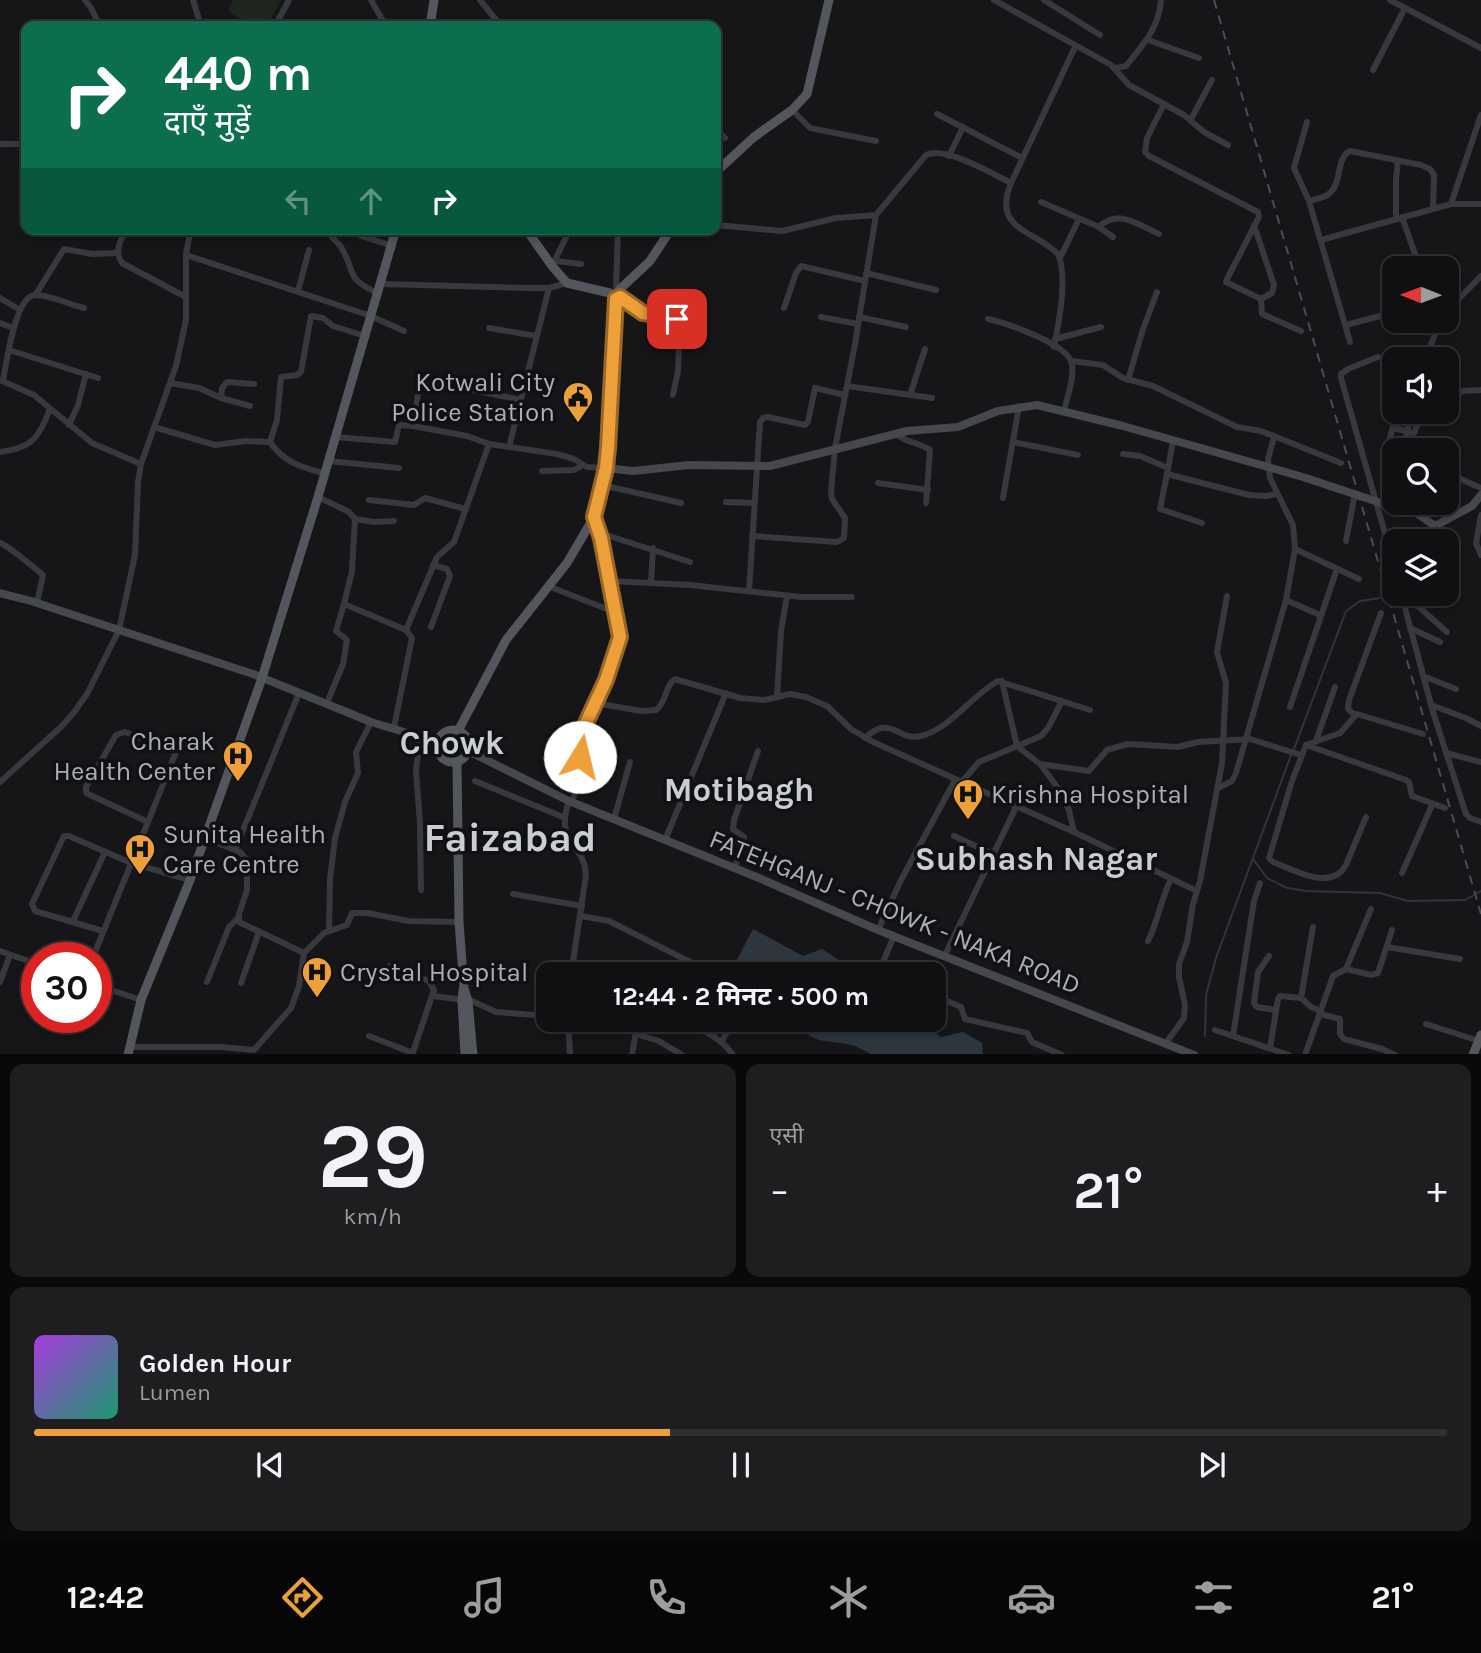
<!DOCTYPE html>
<html lang="hi">
<head>
<meta charset="utf-8">
<style>
  body { margin:0; font-family:Karla,"Noto Sans Devanagari",sans-serif; background:#1e1e20; color:#f1f3f6; height:100vh; display:flex; flex-direction:column; font-size:26px; white-space:nowrap }
  * { box-sizing:border-box; margin:0 }
  p { font-size:23px; color:#9c9d9f }
  .icon { flex:none; width:38px; height:38px; fill:none; stroke:currentColor; stroke-width:2; stroke-linecap:round; stroke-linejoin:round }
  .map { position:relative; height:1054px; overflow:hidden }
  .panel { display:flex; flex-direction:column; gap:10px; padding:10px; background:#09090a; flex:1 }
  .panel>* { flex:none }
  .hud { position:absolute; left:21px; top:21px; width:700px; height:214px; border-radius:14px; box-shadow:0 4px 10px #0003,0 0 0 2px #303032; background:#0b6e4f; color:#fff; overflow:hidden }
  .needle { width:46px; rotate:271deg }
  .controls { position:absolute; left:1382px; top:256px; display:grid; gap:14px }
  .controls a { display:grid; place-items:center; width:77px; height:77px; border-radius:14px; background:#101012; box-shadow:0 4px 10px #0003,0 0 0 2px #303032; font-size:35px }
  .speed { position:absolute; left:21px; top:942px; display:flex; gap:14px; font-size:35px; font-weight:700; text-align:center }
  .speed>* { display:grid; place-content:center; width:91px; height:91px; border-radius:50%; background:#101012; box-shadow:0 4px 10px #0003,0 0 0 2px #303032; line-height:1 }
  .speed .limit { border:10px solid #d22; background:#fff; color:#111 }
  .pin { position:absolute; display:grid; place-items:center; width:60px; height:60px; color:#fff; margin:-30px; border-radius:14px; box-shadow:0 4px 10px #0006 }
  .me { position:absolute; width:77px; margin:-38px; rotate:9deg; stroke-linejoin:round; filter:drop-shadow(0 0 5px #0008) }
  .turn { display:flex; align-items:center; gap:24px; height:147px; padding:0 28px; font-size:32px }
  .turn .icon { width:91px; height:91px; stroke-width:2.5 }
  .turn b { display:block; font-size:49px; line-height:60px }
  .lanes { display:flex; align-items:center; height:66px; padding:0 28px; background:#0003; justify-content:center; gap:35px; direction:ltr }
  .lanes .off { opacity:.35 }
  .big { font-size:52px; font-weight:700; line-height:1.1 }
  .panel .tile { flex:1; display:flex; flex-direction:column; justify-content:center; gap:10px; min-width:0; padding:0 24px; border-radius:14px; background:#1e1e20 }
  .panel .dial { align-items:center; gap:0 }
  .dial b { font-size:91px; line-height:1 }
  .song { display:flex; align-items:center; gap:21px }
  .cover { width:84px; height:84px; border-radius:10px; background:linear-gradient(135deg,hsl(280 70% 55%),hsl(160 70% 35%)) }
  .played { height:7px; border-radius:4px; background:linear-gradient(90deg,#ed9f3a 45%,#303032 45%) }
  .keys { display:flex; justify-content:space-around; direction:ltr }
  .heat { display:flex; justify-content:space-between; align-items:center; font-size:38px; direction:ltr }
  .panel .tiles { flex:1; display:grid; gap:10px; grid-template-columns:1fr 1fr }
  .tile:last-child { grid-column:span 2 }
  .trip { position:absolute; left:536px; top:962px; width:410px; height:70px; border-radius:14px; background:#101012; box-shadow:0 4px 10px #0003,0 0 0 2px #303032; font-weight:700; line-height:70px; text-align:center }
  .menu { display:flex; height:112px; justify-content:space-around; align-items:center; background:#060607; color:#9c9d9f }
  .menu .icon { width:49px; height:49px }
  .menu .active { color:#ed9f3a }
  .menu b { font-size:32px; color:#f1f3f6 }
  .map>svg:first-child { display:block }
  .green { fill:#1e261f }
  .water { fill:#2d363c }
  .lines { fill:none; stroke-linecap:round; stroke-linejoin:round }
  .stream { stroke:#2d363c; stroke-width:2 }
  .street { stroke:#37393d; stroke-width:6 }
  .secondary { stroke:#45484d; stroke-width:8 }
  .primary { stroke:#53565c; stroke-width:9 }
  .rail { stroke:#4a4d52; stroke-width:2; stroke-dasharray:9 7; stroke-linecap:butt }
  .route-casing { stroke:#9a6726; stroke-width:18 }
  .route { stroke:#ed9f3a; stroke-width:12 }
  .labels { text-anchor:middle; dominant-baseline:central; stroke-width:7; stroke-linejoin:round; paint-order:stroke }
  .poi-label { font-size:26px; fill:#a9afb8; stroke:#111113; text-anchor:start }
  .street-label { font-size:26px; fill:#a9afb8; stroke:#111113 }
  .district-label { font-size:33px; font-weight:bold; fill:#c9cdd4; stroke:#111113 }
  .town-label { font-size:40px; font-weight:bold; fill:#c9cdd4; stroke:#111113 }
</style>
</head>
<body>
<div class="map">
<svg width="1481" height="1055" viewBox="0 0 1481 1055">
  <rect width="100%" height="100%" fill="#161618"/>
  <path class="green" d="M233 0H281L267 26H253L228 11Z"/>
  <g class="water">
    <path d="M753 929 803 956 822 949 848 966 847 975H729Z"/>
    <path d="M796 1020H900L908 1026 913 1020H917L941 1037 963 1032 982 1043 983 1054H870C840 1032 817 1055 796 1020Z"/>
  </g>
  <g class="lines">
    <g class="stream">
      <path d="M1294 749 1346 611 1360 601 1380 598"/>
      <path d="M1253 859 1267 878 1287 888 1307 891 1380 893 1408 901 1465 900 1481 891"/>
      <path d="M1205 1036 1206 995 1216 958 1291 755"/>
    </g>
    <g class="street">
      <path d="M85 0 91 8 100 26"/>
      <path d="M193 0 201 26"/>
      <path d="M371 0 386 26"/>
      <path d="M480 0 501 26"/>
      <path d="M994 0 1111 65 1129 85 1184 115 1204 132 1228 145"/>
      <path d="M1044 0 1100 35"/>
      <path d="M1390 0 1481 48"/>
      <path d="M275 26 289 0"/>
      <path d="M1148 40 1199 58"/>
      <path d="M1115 68 1126 66C1143 45 1159 28 1161 0"/>
      <path d="M1373 70 1405 8"/>
      <path d="M1164 104 1147 138 1145 152 1149 156 1258 212 1259 217 1227 279 1226 282 1261 299 1272 293 1274 285 1254 225"/>
      <path d="M792 110 810 128 876 141"/>
      <path d="M937 114 1022 158"/>
      <path d="M1191 119 1212 80"/>
      <path d="M1307 122 1294 168 1309 201 1350 342"/>
      <path d="M716 129 725 138"/>
      <path d="M0 144H26"/>
      <path d="M949 156 963 127"/>
      <path d="M1011 183 1075 47"/>
      <path d="M1309 201C1316 199 1326 198 1331 192 1342 181 1336 158 1350 151L1421 165 1430 169 1434 175 1433 208"/>
      <path d="M1041 202 1099 227 1113 237"/>
      <path d="M1451 204 1481 115"/>
      <path d="M1402 217 1420 268"/>
      <path d="M1396 219V180L1398 161"/>
      <path d="M716 225 782 231 836 218 876 215 926 155C944 145 993 174 1011 183 992 230 1033 229 1058 254 1068 277 1059 322 1054 347"/>
      <path d="M1099 227C1117 208 1139 225 1159 234"/>
      <path d="M127 229C120 240 114 252 122 263L186 297"/>
      <path d="M328 229C330 238 336 240 341 247 357 273 343 277 379 294"/>
      <path d="M361 236 393 246"/>
      <path d="M1321 240 1451 204H1481"/>
      <path d="M186 255 371 316 404 331"/>
      <path d="M1060 258 1079 219"/>
      <path d="M555 261 581 264"/>
      <path d="M552 266 570 229"/>
      <path d="M866 273 936 290"/>
      <path d="M382 284 526 288H549L567 283"/>
      <path d="M616 289 618 229"/>
      <path d="M298 291 309 250"/>
      <path d="M36 294 64 249 92 254 118 253"/>
      <path d="M619 297 644 313 673 318 680 321 678 371 673 395"/>
      <path d="M0 298 20 310"/>
      <path d="M1261 299 1262 314 1301 331"/>
      <path d="M784 308 796 273 801 266 865 281"/>
      <path d="M1447 311 1481 276"/>
      <path d="M821 317 858 324"/>
      <path d="M859 317 906 327"/>
      <path d="M988 319C1006 323 1064 343 1071 361 1076 374 1067 397 1064 411"/>
      <path d="M0 323 14 328"/>
      <path d="M1346 325 1395 312"/>
      <path d="M489 328 537 336"/>
      <path d="M1055 339 1101 327"/>
      <path d="M9 350 98 378"/>
      <path d="M1378 357 1348 369 1341 374V378L1395 569"/>
      <path d="M1426 359 1440 320"/>
      <path d="M1071 361 1103 365 1123 378 1153 386 1237 427 1261 431 1341 463"/>
      <path d="M0 380 34 395 92 443 141 464"/>
      <path d="M1128 380 1143 329 1157 292"/>
      <path d="M3 381C6 365 15 296 35 295 46 294 72 305 84 308"/>
      <path d="M170 383 199 388 221 398 250 406"/>
      <path d="M847 386 932 398"/>
      <path d="M419 388 413 426 467 436 489 444"/>
      <path d="M464 388 521 400"/>
      <path d="M910 395 925 349"/>
      <path d="M221 398 222 388 227 382 254 384"/>
      <path d="M1447 398 1463 391 1481 390"/>
      <path d="M69 425 78 405 86 374"/>
      <path d="M154 427 215 445 246 441 270 442 277 420 281 377 297 375 301 372 311 316 323 318 333 326 365 336"/>
      <path d="M1393 428 1414 433 1423 411"/>
      <path d="M896 434C908 444 919 442 930 450L926 503"/>
      <path d="M335 437 395 442 399 425 413 426"/>
      <path d="M1173 441 1167 474 1249 495 1266 496 1276 494"/>
      <path d="M270 442C284 463 302 467 325 474"/>
      <path d="M1013 442 1078 455"/>
      <path d="M509 447 549 288"/>
      <path d="M1387 449 1397 411"/>
      <path d="M1403 450 1412 411"/>
      <path d="M0 452C32 448 39 438 50 409"/>
      <path d="M1123 454 1140 456 1168 468"/>
      <path d="M328 461 399 468"/>
      <path d="M542 471 574 470 583 465"/>
      <path d="M1447 473 1481 488"/>
      <path d="M1167 474 1160 509 1202 523"/>
      <path d="M878 483 928 490"/>
      <path d="M602 485 681 503"/>
      <path d="M318 497 349 512 355 519 352 571 344 604 406 630 412 638 394 727"/>
      <path d="M1003 498 1019 406"/>
      <path d="M369 500 414 505 425 498 465 509"/>
      <path d="M726 502 754 503"/>
      <path d="M1481 515 1476 543 1481 555"/>
      <path d="M355 519 374 522 394 521"/>
      <path d="M600 533 690 562"/>
      <path d="M752 536 837 542 844 538 845 518 832 499 831 492 835 448 855 344 876 215"/>
      <path d="M1346 541 1355 493"/>
      <path d="M0 543C7 545 36 569 43 575L37 603"/>
      <path d="M1295 549 1359 579"/>
      <path d="M611 581 690 585 802 597H852"/>
      <path d="M651 583 653 548"/>
      <path d="M548 586 617 613"/>
      <path d="M749 591 760 422 763 418 768 417 805 425 808 422 815 388 845 395"/>
      <path d="M1401 593 1433 712 1466 814 1470 818 1481 822"/>
      <path d="M1403 598 1420 608 1447 632"/>
      <path d="M1286 600 1320 615"/>
      <path d="M431 627 450 576 447 569 433 565"/>
      <path d="M1410 628 1440 642"/>
      <path d="M406 630 437 557 454 542 489 444 557 454 574 459 587 467 606 468"/>
      <path d="M1423 676 1456 689"/>
      <path d="M1002 681 1017 746 1040 764 1061 792 1069 810 1074 832"/>
      <path d="M777 697 781 631 787 596"/>
      <path d="M327 703 343 664 347 640 336 631 344 604"/>
      <path d="M595 703 641 711 656 710C667 702 665 685 675 679L740 698 765 700 790 694 806 697 827 706 851 729 873 742 1074 832 1197 891"/>
      <path d="M1431 705 1466 718 1481 726"/>
      <path d="M1290 707 1337 569"/>
      <path d="M1355 715 1348 709 1349 700 1381 613"/>
      <path d="M125 732 173 749 176 752 148 822 86 793V787L116 735Z"/>
      <path d="M420 736 416 771 420 823 421 890"/>
      <path d="M865 738C891 713 898 742 921 736 951 728 971 696 998 681L1090 710"/>
      <path d="M1316 741 1335 687"/>
      <path d="M1306 745 1406 780 1409 782 1412 796 1445 808"/>
      <path d="M1446 753 1481 762"/>
      <path d="M1040 764 1089 771 1107 750 1128 744 1178 747 1198 742 1250 739 1301 755"/>
      <path d="M475 781 563 817"/>
      <path d="M0 782 62 726 75 711 87 694 119 630 135 555 138 482 141 464 176 366 186 320V253L191 229"/>
      <path d="M961 783 979 762 1041 736 1048 728 1062 701"/>
      <path d="M1218 788 1232 781 1236 773 1286 600 1295 549 1293 525 1270 478 1268 459 1274 437"/>
      <path d="M569 801C554 844 584 842 586 875L571 975"/>
      <path d="M572 802 580 778 581 734 606 680 620 637 601 538 594 517"/>
      <path d="M1366 817 1346 865C1331 892 1295 870 1273 862L1269 858 1292 781 1306 745 1340 733 1357 714 1423 734"/>
      <path d="M614 819 630 762"/>
      <path d="M954 836 993 854"/>
      <path d="M205 838 240 852 247 860V890L239 914V922L304 953"/>
      <path d="M665 840 726 693"/>
      <path d="M235 850 299 693"/>
      <path d="M735 868 744 837 733 829 734 820 758 751"/>
      <path d="M1402 873 1432 805"/>
      <path d="M513 894 582 906"/>
      <path d="M581 916 609 921 716 975"/>
      <path d="M73 921 105 852"/>
      <path d="M329 930 330 879 335 838 345 802 358 773 356 752 371 722"/>
      <path d="M878 930 901 880 955 780"/>
      <path d="M103 931 35 911 32 904 64 836H69L131 863 190 880"/>
      <path d="M1148 941C1158 921 1161 899 1171 879"/>
      <path d="M1387 947 1460 959"/>
      <path d="M0 951 37 964"/>
      <path d="M945 955 1016 807"/>
      <path d="M1269 956 1258 972 1254 1003 1257 1007 1276 1010"/>
      <path d="M93 957 148 822"/>
      <path d="M390 966 429 981 434 990 412 1055"/>
      <path d="M1346 969 1371 975 1378 973 1392 930"/>
      <path d="M886 975 880 969 894 936"/>
      <path d="M0 982 10 955"/>
      <path d="M207 982 229 927 238 918"/>
      <path d="M241 983 259 932"/>
      <path d="M96 985 141 1000"/>
      <path d="M933 995 961 1007 965 1019 1027 1033 1032 1042 1062 1055"/>
      <path d="M433 996 472 1001 496 1012 548 1016"/>
      <path d="M1301 998 1313 927"/>
      <path d="M1320 1014 1340 1019V1034L1344 1039 1382 1049 1395 1055"/>
      <path d="M568 1020 570 1055"/>
      <path d="M671 1020C695 1027 718 1033 733 1055"/>
      <path d="M1426 1024 1479 1041"/>
      <path d="M1215 1030 1289 1055"/>
      <path d="M636 1034 659 1041 682 1055"/>
      <path d="M369 1036 413 1053"/>
      <path d="M1233 1036 1254 901 1260 883"/>
      <path d="M721 1042 735 1020"/>
      <path d="M1166 1043 1184 1018 1185 1005 1179 977V964L1187 942 1193 904 1200 881 1222 763 1226 683 1217 652 1227 596"/>
      <path d="M130 1047H220L254 1050 291 1008 299 986 304 953 324 933 347 925 352 913H368L408 921 459 922"/>
      <path d="M1270 1048 1278 999 1280 996 1301 998 1311 1007 1321 1011"/>
      <path d="M632 1055 638 1020"/>
      <path d="M1305 1055 1333 976 1346 969 1371 909"/>
    </g>
    <g class="secondary">
      <path d="M606 468 633 471 689 465 770 466 907 431 958 427 998 411 1037 405 1123 426 1303 477 1390 506 1412 510 1435 526 1472 506 1481 495"/>
      <path d="M0 593 31 601 253 674 371 722 437 742"/>
      <path d="M468 751 569 801 759 878 878 930 1194 1055"/>
    </g>
    <g class="primary">
      <path d="M430 26 434 0"/>
      <path d="M716 172 754 137 792 110 807 94 829 0"/>
      <path d="M526 229 552 266 567 283 610 293"/>
      <path d="M619 290 650 261 671 229"/>
      <circle cx="453" cy="746" r="16"/>
      <path d="M458 731 506 640 567 563 594 517 606 468 616 299"/>
      <path d="M457 762 459 922 464 988 468 1001 473 1055"/>
      <path d="M463 990 462 1000 465 1055"/>
      <path d="M128 1055 141 1000 190 880 262 678 318 497 396 229"/>
      <path d="M1473 1055 1481 1035"/>
    </g>
    <path class="rail" d="M1214 0 1481 914"/>
  </g>
  <g class="lines">
    <g class="route-casing">
      <path id="route" d="M580 757 581 734 606 680 620 637 601 538 594 517 606 468 608 448 616 299 620 297 643 313 677 319"/>
    </g>
    <use href="#route" class="route"/>
  </g>
  <defs>
    <g id="civic-pin" transform="scale(1.575)"><path d="M0 17L-7.5 6A9.5 9.5 0 1 1 7.5 6Z" fill="#ed9f3a" stroke="#111113"/><path d="M-.6-6.5H3V-4.5H.6V-3L4-1V1h2V6H-6V1h2V-1L-.6-3ZM-1.2 2.5V6h2.4V2.5Z" fill="#111"/></g>
    <g id="hospital-pin" transform="scale(1.575)"><path d="M0 17L-7.5 6A9.5 9.5 0 1 1 7.5 6Z" fill="#ed9f3a" stroke="#111113"/><path d="M-5-5h3v3.5h4V-5h3V5h-3V1.5h-4V5h-3Z" fill="#111"/></g>
  </defs>
  <g fill-rule="evenodd">
    <use href="#civic-pin" x="578" y="397"/>
    <use href="#hospital-pin" x="238" y="756"/>
    <use href="#hospital-pin" x="968" y="794"/>
    <use href="#hospital-pin" x="140" y="849"/>
    <use href="#hospital-pin" x="317" y="972"/>
  </g>
  <g class="labels">
    <g class="poi-label">
      <text x="555" y="382" text-anchor="end">Kotwali City<tspan x="555" dy="30">Police Station</tspan></text>
      <text x="215" y="741" text-anchor="end">Charak<tspan x="215" dy="30">Health Center</tspan></text>
      <text x="991" y="794">Krishna Hospital</text>
      <text x="163" y="834">Sunita Health<tspan x="163" dy="30">Care Centre</tspan></text>
      <text x="340" y="972">Crystal Hospital</text>
    </g>
    <g class="street-label">
      <text transform="translate(895 912) rotate(22)">FATEHGANJ - CHOWK - NAKA ROAD</text>
    </g>
    <g class="district-label">
      <text x="452" y="743">Chowk</text>
      <text x="739" y="790">Motibagh</text>
      <text x="1036" y="859">Subhash Nagar</text>
    </g>
    <g class="town-label">
      <text x="510" y="837">Faizabad</text>
    </g>
  </g>
</svg>
<div class="controls">
<a><svg class="needle" viewBox="-14 -14 28 28"><path d="M0-13l5 13h-10z" fill="#e53935"/><path d="M0 13l5-13h-10z" fill="#9c9d9f"/></svg></a>
<a><svg class="icon" aria-label="sound" viewBox="0 0 24 24"><path d="M4 9h4l5-4v14l-5-4H4zM17 9q2 3 0 6"/></svg></a>
<a><svg class="icon" aria-label="search" viewBox="0 0 24 24"><circle cx="10" cy="10" r="6"/><path d="M15 15l6 6"/></svg></a>
<a><svg class="icon" aria-label="layers" viewBox="0 0 24 24"><path d="M12 4l9 5-9 5-9-5zM3 14l9 5 9-5"/></svg></a>
</div>
<div class="speed"><div class="limit">30</div></div>
<div class="pin" style="left:677px;top:319px;background:#d93025"><svg class="icon" aria-label="arrive" viewBox="0 0 24 24"><path d="M6 21V4h12l-3 4 3 4H6"/></svg></div>
<svg class="me" style="left:580px;top:757px" viewBox="-20 -20 40 40"><circle r="19" fill="#fff"/><path d="M0-13L10 11 0 6-10 11z" fill="#ed9f3a"/></svg>
<div class="trip">12:44 · 2 मिनट · 500 m</div>
<div class="hud">
<div class="turn"><svg class="icon" aria-label="right" viewBox="0 0 24 24"><path d="M7 20v-9h11M14 6l5 5-5 5"/></svg><div><b>440 m</b>दाएँ मुड़ें</div></div>
<div class="lanes"><svg class="icon off" aria-label="left" viewBox="0 0 24 24"><path d="M17 20v-9H6M10 6l-5 5 5 5"/></svg><svg class="icon off" aria-label="ahead" viewBox="0 0 24 24"><path d="M12 20V5M6 11l6-6 6 6"/></svg><svg class="icon" aria-label="right" viewBox="0 0 24 24"><path d="M7 20v-9h11M14 6l5 5-5 5"/></svg></div>
</div>
</div>
<section class="panel">
<div class="tiles">
<div class="tile dial"><b>29</b><p>km/h</p></div>
<div class="tile"><p>एसी</p>
<div class="heat"><a>−</a><b class="big">21°</b><a>+</a></div>
</div>
<div class="tile">
<div class="song"><i class="cover"></i><div><b>Golden Hour</b><p>Lumen</p></div></div>
<div class="played"></div>
<div class="keys"><svg class="icon" aria-label="previous" viewBox="0 0 24 24"><path d="M18 5L8 12l10 7zM5 5v14"/></svg><svg class="icon" aria-label="pause" viewBox="0 0 24 24"><path d="M8 5v14M16 5v14"/></svg><svg class="icon" aria-label="next" viewBox="0 0 24 24"><path d="M6 5l10 7-10 7zM19 5v14"/></svg></div>
</div>
</div>
</section>
<nav class="menu">
<b>12:42</b>
<svg class="icon active" aria-label="directions" viewBox="0 0 24 24"><path d="M12 3l9 9-9 9-9-9zM9 14v-3h6M13 9l2 2-2 2"/></svg>
<svg class="icon" aria-label="music" viewBox="0 0 24 24"><path d="M9 18V5l10-2v13"/><circle cx="6" cy="18" r="3"/><circle cx="16" cy="16" r="3"/></svg>
<svg class="icon" aria-label="phone" viewBox="0 0 24 24"><path d="M5 4h4l2 5-3 2q2 4 5 5l2-3 5 2v4C11 20 4 13 5 4z"/></svg>
<svg class="icon" aria-label="climate" viewBox="0 0 24 24"><path d="M12 3v18M4 7l16 10M4 17L20 7"/></svg>
<svg class="icon" aria-label="car" viewBox="0 0 24 24"><path d="M5 17H2v-5l4-1 3-4h7l3 4 3 1v5h-3M9 17h6M6 11h13"/><circle cx="7" cy="17" r="2"/><circle cx="17" cy="17" r="2"/></svg>
<svg class="icon" aria-label="filters" viewBox="0 0 24 24"><path d="M4 7h16M4 17h16"/><circle cx="9" cy="7" r="2"/><circle cx="15" cy="17" r="2"/></svg>
<b>21°</b>
</nav>
</body>
</html>
